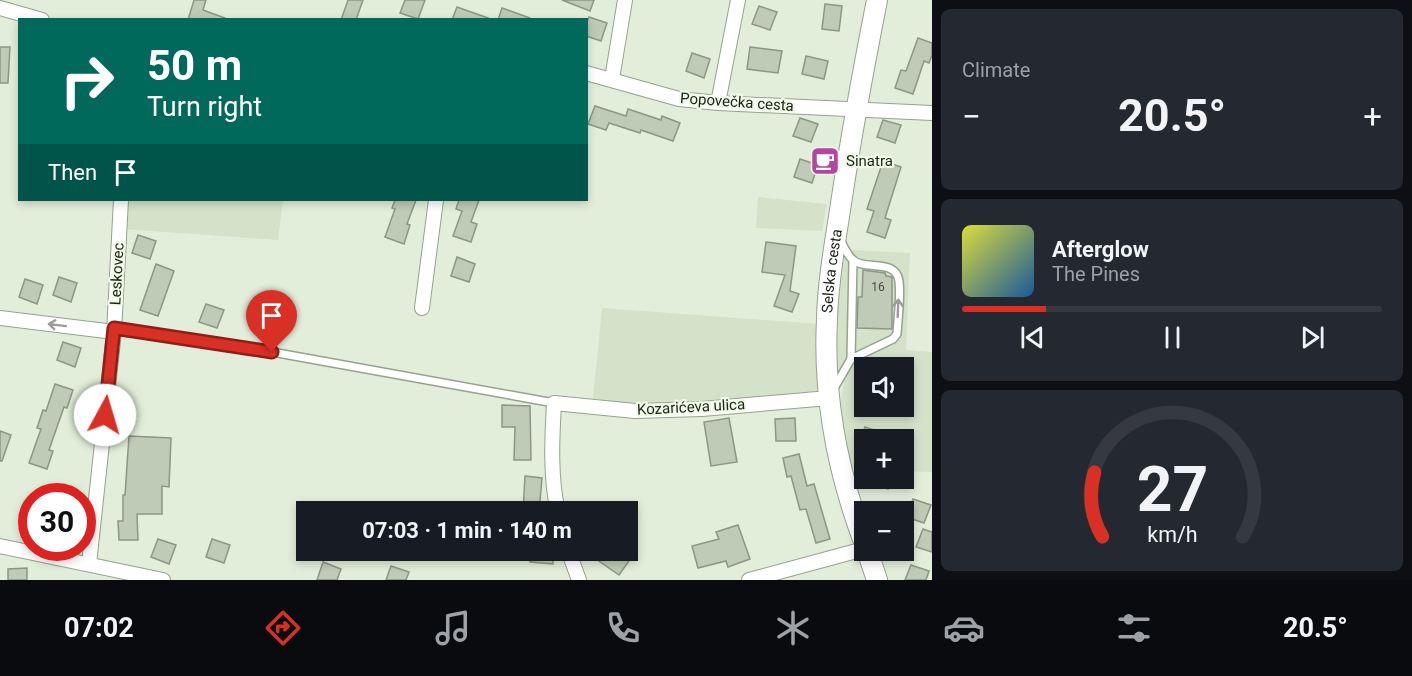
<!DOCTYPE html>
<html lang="en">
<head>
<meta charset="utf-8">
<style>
  body { margin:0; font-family:Roboto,sans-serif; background:#242831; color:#f1f3f6; height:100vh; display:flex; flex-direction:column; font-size:22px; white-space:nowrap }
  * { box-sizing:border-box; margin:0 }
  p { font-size:20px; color:#9ea1a6 }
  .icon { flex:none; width:33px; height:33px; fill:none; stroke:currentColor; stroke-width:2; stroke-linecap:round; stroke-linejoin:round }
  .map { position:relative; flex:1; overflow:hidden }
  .sheet { display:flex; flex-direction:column; gap:9px; padding:9px; background:#0d0f14; width:480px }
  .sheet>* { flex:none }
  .hud { position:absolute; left:18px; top:18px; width:570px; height:183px; border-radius:0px; box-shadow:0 3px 9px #0003; background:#00695c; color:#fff; overflow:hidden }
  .buttons { position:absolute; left:854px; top:357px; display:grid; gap:12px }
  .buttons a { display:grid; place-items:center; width:60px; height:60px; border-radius:0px; background:#171b24; box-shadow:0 3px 9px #0003; font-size:30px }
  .speed { position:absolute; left:18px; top:483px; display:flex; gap:12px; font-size:30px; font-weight:700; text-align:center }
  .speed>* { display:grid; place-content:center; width:78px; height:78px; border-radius:50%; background:#171b24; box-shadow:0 3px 9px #0003; line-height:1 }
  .speed .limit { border:9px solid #d22; background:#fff; color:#111 }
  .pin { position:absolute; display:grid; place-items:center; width:51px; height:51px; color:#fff; margin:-62px -26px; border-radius:50% 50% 50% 0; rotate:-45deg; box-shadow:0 0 6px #0007 }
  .pin .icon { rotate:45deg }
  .me { position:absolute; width:66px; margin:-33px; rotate:6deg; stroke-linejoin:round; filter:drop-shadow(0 0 4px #0008) }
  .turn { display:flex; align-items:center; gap:21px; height:126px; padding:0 30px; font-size:27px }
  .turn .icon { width:78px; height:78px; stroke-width:2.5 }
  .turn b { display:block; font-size:42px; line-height:51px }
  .then { display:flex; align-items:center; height:57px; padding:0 30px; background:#0003; gap:12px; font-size:22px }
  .big { font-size:45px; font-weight:700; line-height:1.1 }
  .sheet .widget { flex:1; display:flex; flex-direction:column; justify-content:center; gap:9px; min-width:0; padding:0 21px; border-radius:9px; background:#242831 }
  .sheet .dial { align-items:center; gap:0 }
  .dial svg { height:156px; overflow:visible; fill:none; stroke:#363941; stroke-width:7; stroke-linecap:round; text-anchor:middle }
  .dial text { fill:#f1f3f6; stroke:none }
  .song { display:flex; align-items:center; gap:18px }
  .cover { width:72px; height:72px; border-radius:9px; background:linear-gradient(135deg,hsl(60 70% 55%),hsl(210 70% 35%)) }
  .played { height:6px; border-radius:3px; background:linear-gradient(90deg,#d93025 20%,#363941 20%) }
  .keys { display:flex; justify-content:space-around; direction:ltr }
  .heat { display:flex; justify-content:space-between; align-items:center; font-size:33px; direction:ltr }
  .trip { position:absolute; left:296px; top:501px; width:342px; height:60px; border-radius:0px; background:#171b24; box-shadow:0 3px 9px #0003; font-weight:700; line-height:60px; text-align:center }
  .tabs { display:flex; height:96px; justify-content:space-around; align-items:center; background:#090b0e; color:#9ea1a6 }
  .tabs .icon { width:42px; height:42px }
  .tabs .selected { color:#d93025 }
  .tabs b { font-size:27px; color:#f1f3f6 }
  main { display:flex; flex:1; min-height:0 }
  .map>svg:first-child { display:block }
  .built { fill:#d3e2c8; fill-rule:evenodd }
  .building { fill:#bfcab7; stroke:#8c9684; stroke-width:1.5 }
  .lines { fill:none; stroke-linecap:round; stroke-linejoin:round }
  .lane-casing { stroke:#96a18f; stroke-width:10 }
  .street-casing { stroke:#96a18f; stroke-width:16 }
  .secondary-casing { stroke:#96a18f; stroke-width:22 }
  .lane { stroke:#fff; stroke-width:7 }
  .street { stroke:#fff; stroke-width:14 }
  .secondary { stroke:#fff; stroke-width:20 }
  .oneway { stroke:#9a9c98 }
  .route-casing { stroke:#8d1f18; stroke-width:15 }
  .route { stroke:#d93025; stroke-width:10 }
  .labels { text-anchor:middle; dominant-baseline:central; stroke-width:4.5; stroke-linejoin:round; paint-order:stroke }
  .number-label { font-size:12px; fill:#464c42 }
  .street-label { font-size:15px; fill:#1e221b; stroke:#effbe7 }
  .poi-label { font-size:15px; fill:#1e221b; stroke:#effbe7; text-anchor:start }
</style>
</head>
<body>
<main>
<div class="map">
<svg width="932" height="580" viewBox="0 0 932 580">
  <rect width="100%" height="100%" fill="#e2eeda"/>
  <g class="built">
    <path d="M758 197 827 204 822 231 756 228Z"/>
    <path d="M124 200H283L278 240 123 229Z"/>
    <path d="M852 250 910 253 906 350 932 352V472L903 471V440H864V469L849 468 841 412V399L844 383H831L839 261ZM864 368H903V406H864Z"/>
    <path d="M602 308 819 324 821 391 694 403 630 405 593 398Z"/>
  </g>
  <g class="building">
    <path d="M194 0H206L203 10 225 18V20H188Z"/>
    <path d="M348 0H363L356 20H341Z"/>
    <path d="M405 0H425L418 19 400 13Z"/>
    <path d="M562 0H594L590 11Z"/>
    <path d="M825 4 842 6 839 31 822 29Z"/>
    <path d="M759 6 777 12 770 30 752 24Z"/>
    <path d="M457 7 488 18 487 20H452Z"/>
    <path d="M502 8 530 18V20H498Z"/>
    <path d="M589 17 607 23 601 41 586 36V25Z"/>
    <path d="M918 38 932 43V55L929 63 924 61 913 94 895 88 901 70 906 71Z"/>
    <path d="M0 47H10L8 83H0Z"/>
    <path d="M750 47 782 51 778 73 747 69Z"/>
    <path d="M692 53 710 59 704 78 686 71Z"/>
    <path d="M806 56 828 61 824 79 802 74Z"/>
    <path d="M595 106 626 116 628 109 661 120 662 116 680 123 673 141 641 130 640 133 609 123 606 130 588 124Z"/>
    <path d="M800 118 818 124 811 142 793 136Z"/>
    <path d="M883 120 901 125 895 143 877 137Z"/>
    <path d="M800 159 818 165 812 183 794 177Z"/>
    <path d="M883 161 901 167 885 218 891 220 885 238 867 232 874 211 867 209Z"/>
    <path d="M395 200H416L407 224 410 225 404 244 385 237 395 209 392 208Z"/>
    <path d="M459 200H479L471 222 477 224 471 242 453 236 462 211 456 209Z"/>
    <path d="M138 235 156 241 150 259 132 253Z"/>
    <path d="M766 242 796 246 790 291 799 294 792 312 774 306 785 275 762 272Z"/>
    <path d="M457 257 475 264 469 282 451 276Z"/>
    <path d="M156 264 174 271 158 316 140 310Z"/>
    <path d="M863 270 885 273 886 276 892 277V329L857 328 858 297H862Z"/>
    <path d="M59 277 77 283 71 302 53 295Z"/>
    <path d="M25 279 43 285 37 304 19 297Z"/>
    <path d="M206 304 224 310 217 328 199 322Z"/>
    <path d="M63 342 81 348 75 367 57 360Z"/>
    <path d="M55 384 73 390 67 408 64 407 49 450 53 451 47 469 29 463 41 429 37 428 43 410 46 411Z"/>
    <path d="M502 405 530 406 531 460H514L515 427H502Z"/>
    <path d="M729 418 737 462 711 466 704 422Z"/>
    <path d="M795 418 796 441H776L775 419Z"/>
    <path d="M865 427 898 438 897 440H860Z"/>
    <path d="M0 431 11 435 2 461H0Z"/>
    <path d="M129 436 171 438 169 487 162 486V514H137L138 540H119L118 521H123V495H125Z"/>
    <path d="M799 454 807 486 814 484 830 539 816 543 806 509 800 510 791 476 787 477 783 458Z"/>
    <path d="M525 476 542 478 539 512H523Z"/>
    <path d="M863 478H891L888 489 863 480Z"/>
    <path d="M913 499 931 505 924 523 906 517Z"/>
    <path d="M738 525 750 559 728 567 726 561 698 568 692 546 719 539 716 532Z"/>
    <path d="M923 529 932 532V552L916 547Z"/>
    <path d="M158 539 176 545 169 564 151 557Z"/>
    <path d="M212 539 230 545 224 563 206 557Z"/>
    <path d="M531 550H553V564L530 562Z"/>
    <path d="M583 550H614L629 561 619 575Z"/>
    <path d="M323 562 341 569 337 580H317Z"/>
    <path d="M911 565 929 571 926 580H905Z"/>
    <path d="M391 566 409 572 406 580H386Z"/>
    <path d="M27 568V580H8V569Z"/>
  </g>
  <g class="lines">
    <g class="lane-casing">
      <g id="lane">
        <path d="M841 241C844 248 848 256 854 261 867 270 896 259 899 281 901 297 898 317 897 334L893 339 851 359"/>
        <path d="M114 328 272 352 554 403"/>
        <path d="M833 390 851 359 853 260"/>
      </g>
    </g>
    <g class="street-casing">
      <g id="street">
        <path d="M0 8 42 20"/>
        <path d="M586 73 679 99 718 103 932 113"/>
        <path d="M612 79 625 0"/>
        <path d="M718 103 738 0"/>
        <path d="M422 308 436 200"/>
        <path d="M0 318 114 332"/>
        <path d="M558 512C550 477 552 439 554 403L635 411 702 409 829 398"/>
        <path d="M0 546 163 580"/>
        <path d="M568 550 579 580"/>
        <path d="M89 564 114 332 121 200"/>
        <path d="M749 580 864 549"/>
      </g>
    </g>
    <g class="secondary-casing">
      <g id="secondary">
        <path id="s1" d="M864 542C837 470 823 396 827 319 828 278 836 238 842 197 852 131 864 66 877 0"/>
        <path d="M867 550 877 580"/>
      </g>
    </g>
    <use href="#lane" class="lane"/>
    <use href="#street" class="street"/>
    <use href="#secondary" class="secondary"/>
  </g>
  <defs><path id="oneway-shaft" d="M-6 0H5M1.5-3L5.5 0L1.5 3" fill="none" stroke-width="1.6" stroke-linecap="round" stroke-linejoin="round" transform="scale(1.5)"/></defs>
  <g class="oneway">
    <use href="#oneway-shaft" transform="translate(898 308) rotate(-88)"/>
    <use href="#oneway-shaft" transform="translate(57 325) rotate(-173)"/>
  </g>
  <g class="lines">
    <g class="route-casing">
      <path id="route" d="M105 415 114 328 272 352"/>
    </g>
    <use href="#route" class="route"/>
  </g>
  <defs>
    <g id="cafe-square" transform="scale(1.5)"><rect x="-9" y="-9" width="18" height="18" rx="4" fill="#b645a0" stroke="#effbe7"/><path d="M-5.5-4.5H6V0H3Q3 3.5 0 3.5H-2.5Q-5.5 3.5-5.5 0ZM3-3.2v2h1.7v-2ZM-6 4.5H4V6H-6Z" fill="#fff"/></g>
  </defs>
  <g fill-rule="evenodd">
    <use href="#cafe-square" x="825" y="161"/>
  </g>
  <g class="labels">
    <g class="number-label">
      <text x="878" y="287">16</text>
    </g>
    <g class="street-label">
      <text transform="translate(737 102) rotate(4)">Popovečka cesta</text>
      <text stroke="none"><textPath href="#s1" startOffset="276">Selska cesta</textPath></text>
      <text transform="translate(117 274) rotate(-87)">Leskovec</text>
      <text transform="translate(691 407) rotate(-3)">Kozarićeva ulica</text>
    </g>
    <g class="poi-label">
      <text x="846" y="161">Sinatra</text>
    </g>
  </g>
</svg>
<div class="buttons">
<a><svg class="icon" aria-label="sound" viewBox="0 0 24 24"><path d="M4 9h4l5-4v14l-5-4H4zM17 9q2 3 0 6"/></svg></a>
<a>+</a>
<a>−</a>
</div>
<div class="speed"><div class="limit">30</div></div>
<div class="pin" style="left:272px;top:352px;background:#d93025"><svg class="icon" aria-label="arrive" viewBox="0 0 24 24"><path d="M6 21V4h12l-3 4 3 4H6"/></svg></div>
<svg class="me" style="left:105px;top:415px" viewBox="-20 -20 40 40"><circle r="19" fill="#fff"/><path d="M0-13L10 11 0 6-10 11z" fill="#d93025"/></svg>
<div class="trip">07:03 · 1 min · 140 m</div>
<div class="hud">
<div class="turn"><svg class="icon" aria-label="right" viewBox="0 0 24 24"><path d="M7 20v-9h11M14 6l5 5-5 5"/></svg><div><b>50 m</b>Turn right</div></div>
<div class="then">Then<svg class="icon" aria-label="arrive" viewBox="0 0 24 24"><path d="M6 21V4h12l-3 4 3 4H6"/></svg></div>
</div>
</div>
<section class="sheet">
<div class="widget"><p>Climate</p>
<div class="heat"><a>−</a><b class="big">20.5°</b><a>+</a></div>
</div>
<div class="widget">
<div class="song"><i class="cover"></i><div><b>Afterglow</b><p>The Pines</p></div></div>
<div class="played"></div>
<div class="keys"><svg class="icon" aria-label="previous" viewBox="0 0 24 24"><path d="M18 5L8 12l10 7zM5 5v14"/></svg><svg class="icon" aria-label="pause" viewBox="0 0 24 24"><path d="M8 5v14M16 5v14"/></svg><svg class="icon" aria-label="next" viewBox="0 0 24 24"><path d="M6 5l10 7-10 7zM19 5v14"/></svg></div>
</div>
<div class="widget dial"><svg viewBox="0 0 100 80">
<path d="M14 69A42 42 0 1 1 86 69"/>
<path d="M14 69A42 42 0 0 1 10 36" stroke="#d93025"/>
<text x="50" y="56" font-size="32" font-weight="700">27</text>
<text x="50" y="72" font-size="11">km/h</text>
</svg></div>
</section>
</main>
<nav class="tabs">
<b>07:02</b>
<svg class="icon selected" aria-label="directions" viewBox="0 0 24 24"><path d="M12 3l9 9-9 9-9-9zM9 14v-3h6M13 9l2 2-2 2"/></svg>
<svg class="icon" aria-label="music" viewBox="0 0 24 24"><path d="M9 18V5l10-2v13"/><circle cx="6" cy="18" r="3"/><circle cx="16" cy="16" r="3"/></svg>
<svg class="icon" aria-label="phone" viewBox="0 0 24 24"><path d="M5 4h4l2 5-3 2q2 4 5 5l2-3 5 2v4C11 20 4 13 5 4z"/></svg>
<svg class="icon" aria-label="climate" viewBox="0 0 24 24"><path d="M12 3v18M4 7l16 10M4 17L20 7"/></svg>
<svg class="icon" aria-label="car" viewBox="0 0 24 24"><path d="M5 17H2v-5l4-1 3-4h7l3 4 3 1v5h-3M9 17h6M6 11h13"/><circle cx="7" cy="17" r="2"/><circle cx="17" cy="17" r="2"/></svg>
<svg class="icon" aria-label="filters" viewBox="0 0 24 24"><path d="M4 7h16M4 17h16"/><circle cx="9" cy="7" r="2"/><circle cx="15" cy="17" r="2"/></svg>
<b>20.5°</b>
</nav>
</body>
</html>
